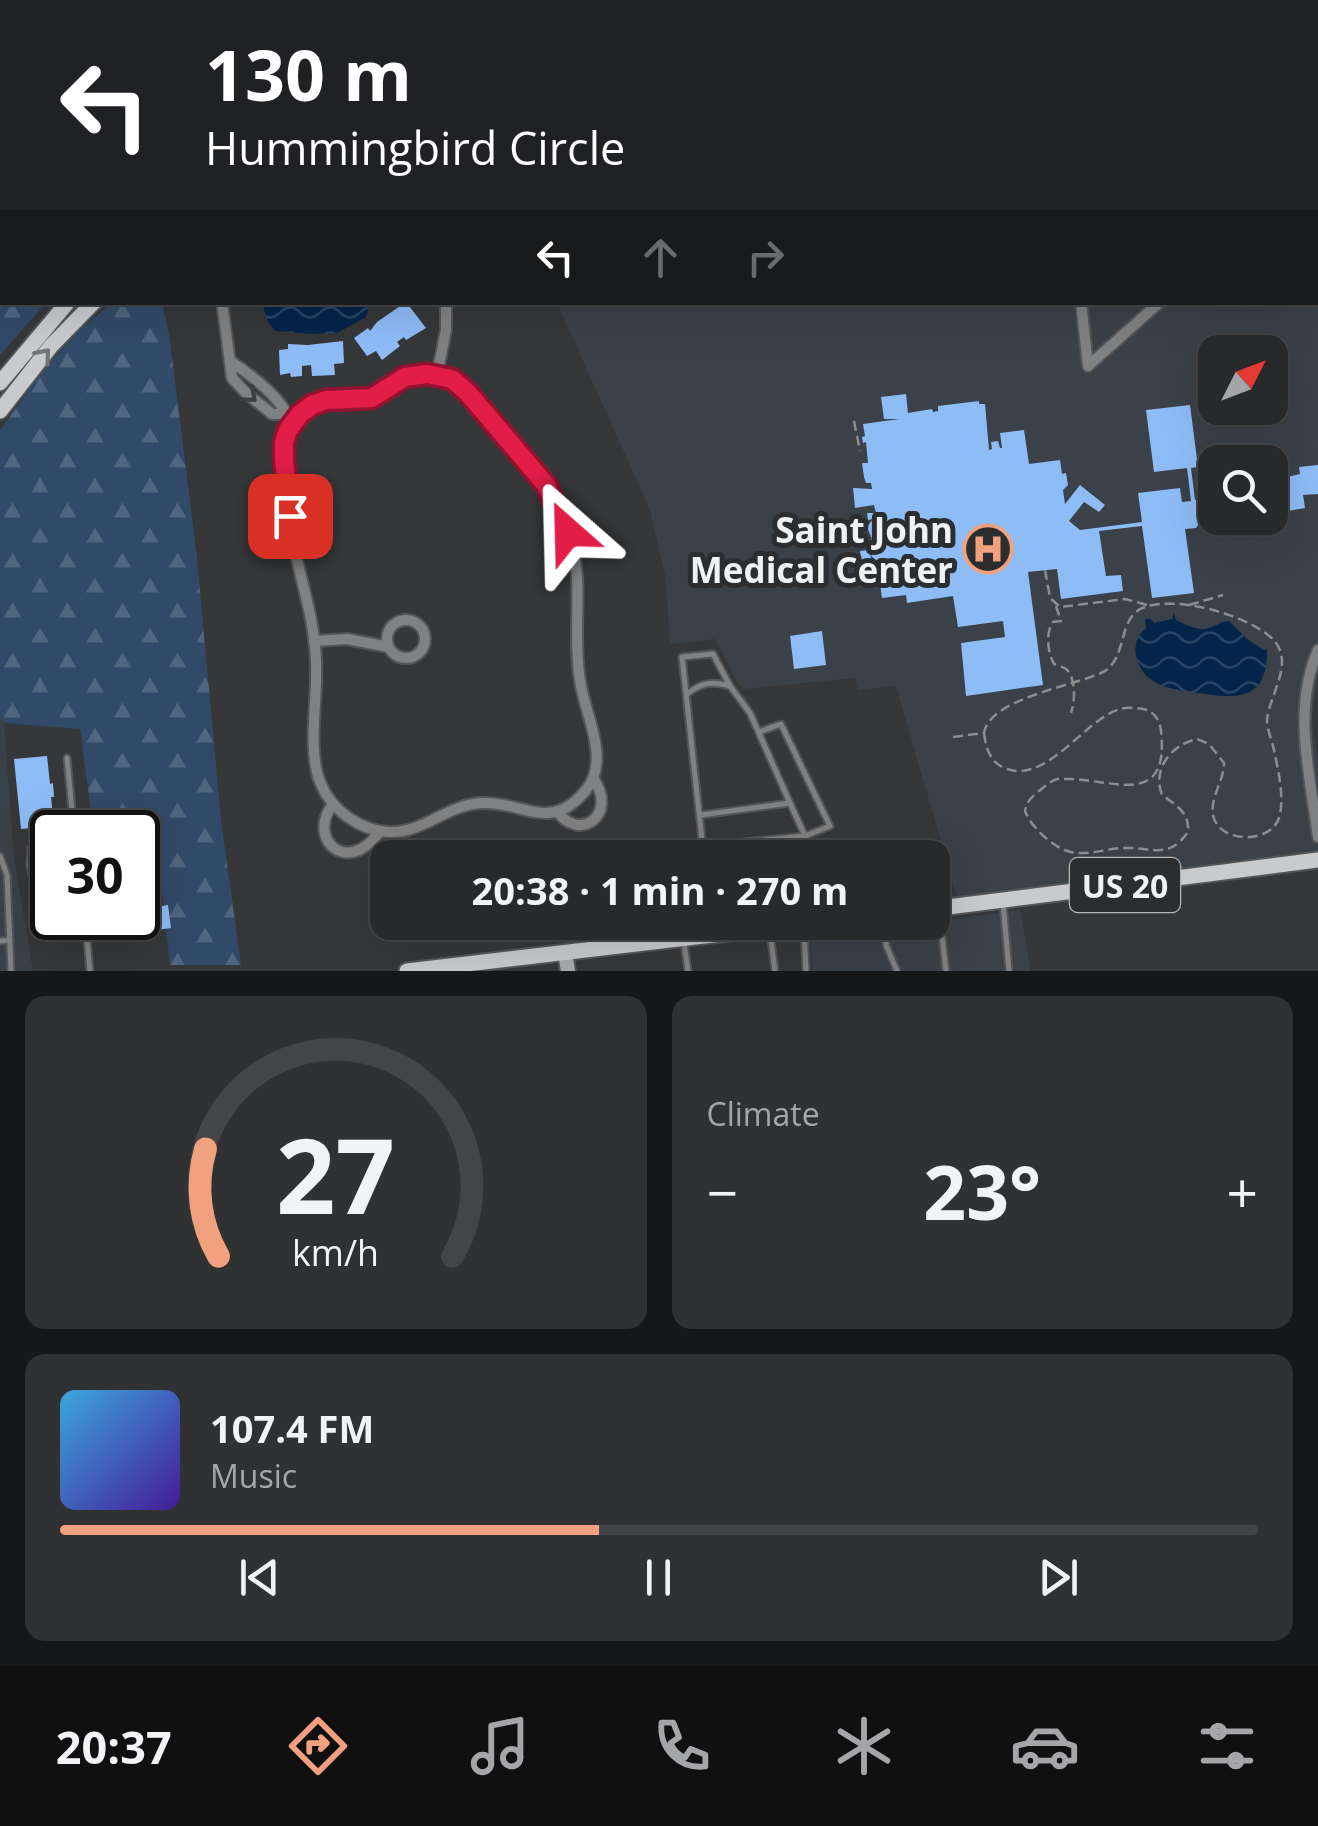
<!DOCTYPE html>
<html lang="en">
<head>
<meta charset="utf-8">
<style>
  body { margin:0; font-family:"Open Sans",sans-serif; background:#303133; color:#f1f3f6; height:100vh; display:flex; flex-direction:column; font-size:38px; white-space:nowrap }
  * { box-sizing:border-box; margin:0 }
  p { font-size:32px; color:#a5a6a9 }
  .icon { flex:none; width:55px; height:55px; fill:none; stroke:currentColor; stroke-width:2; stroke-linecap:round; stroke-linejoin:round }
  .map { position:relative; height:971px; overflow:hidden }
  .sheet { display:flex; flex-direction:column; gap:25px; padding:25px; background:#161718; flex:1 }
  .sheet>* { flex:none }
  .guide { position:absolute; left:0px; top:0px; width:1320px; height:305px; box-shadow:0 10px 40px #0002,0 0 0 2px #444547; background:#202124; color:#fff; overflow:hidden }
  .needle { width:65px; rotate:48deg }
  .controls { position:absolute; left:1198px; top:335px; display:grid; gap:20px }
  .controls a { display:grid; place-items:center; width:90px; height:90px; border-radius:20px; background:#28292b; box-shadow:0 10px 40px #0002,0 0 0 2px #444547; font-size:50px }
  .speed { position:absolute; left:30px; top:810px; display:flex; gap:20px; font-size:50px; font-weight:700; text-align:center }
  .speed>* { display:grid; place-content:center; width:130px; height:130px; border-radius:50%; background:#28292b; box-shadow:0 10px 40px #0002,0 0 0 2px #444547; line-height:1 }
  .speed .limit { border:5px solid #111; border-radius:15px; background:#fff; color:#111 }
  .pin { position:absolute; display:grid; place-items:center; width:85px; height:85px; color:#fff; margin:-42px; border-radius:20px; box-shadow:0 5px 15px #0006 }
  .me { position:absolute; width:110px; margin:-55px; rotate:335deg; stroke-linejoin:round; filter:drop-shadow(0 0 8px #0008) }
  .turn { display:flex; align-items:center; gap:35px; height:210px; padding:0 40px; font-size:45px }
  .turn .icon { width:130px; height:130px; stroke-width:2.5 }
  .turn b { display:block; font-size:70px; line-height:85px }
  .lanes { display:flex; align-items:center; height:95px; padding:0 40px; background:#0003; justify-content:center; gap:50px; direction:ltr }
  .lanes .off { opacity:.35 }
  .big { font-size:75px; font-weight:700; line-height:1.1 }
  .sheet .card { flex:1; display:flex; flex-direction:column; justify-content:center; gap:15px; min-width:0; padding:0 35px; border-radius:20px; background:#303133 }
  .sheet .dial { align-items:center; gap:0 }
  .dial svg { height:260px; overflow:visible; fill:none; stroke:#444547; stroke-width:7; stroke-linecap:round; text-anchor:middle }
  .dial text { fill:#f1f3f6; stroke:none }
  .song { display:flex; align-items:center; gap:30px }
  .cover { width:120px; height:120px; border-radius:15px; background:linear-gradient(135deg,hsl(200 70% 55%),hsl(260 70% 35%)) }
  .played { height:10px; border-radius:5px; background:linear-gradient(90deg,#f1a17d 45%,#444547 45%) }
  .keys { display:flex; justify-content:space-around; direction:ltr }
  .heat { display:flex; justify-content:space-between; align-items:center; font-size:55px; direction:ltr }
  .sheet .tiles { flex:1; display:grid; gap:25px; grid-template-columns:1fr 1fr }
  .card:last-child { grid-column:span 2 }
  .trip { position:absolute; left:370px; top:840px; width:580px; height:100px; border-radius:20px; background:#28292b; box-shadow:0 10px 40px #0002,0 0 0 2px #444547; font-weight:700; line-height:100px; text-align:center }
  .menu { display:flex; height:160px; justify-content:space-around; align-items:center; background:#101011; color:#a5a6a9 }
  .menu .icon { width:70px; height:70px }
  .menu .on { color:#f1a17d }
  .menu b { font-size:45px; color:#f1f3f6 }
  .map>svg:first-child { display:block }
  .built { fill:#3b4148; fill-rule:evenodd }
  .forest { fill:url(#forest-firs) }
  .water { fill:url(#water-waves) }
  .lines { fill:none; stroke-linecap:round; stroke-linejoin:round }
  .stream { stroke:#042449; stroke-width:4 }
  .building { fill:#8ebcf6 }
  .lane-casing { stroke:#535557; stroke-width:9 }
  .street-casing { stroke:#535557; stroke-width:14 }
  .secondary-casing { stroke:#535557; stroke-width:18 }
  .primary-casing { stroke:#535557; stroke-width:19 }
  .path { stroke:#8b8d8f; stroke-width:2.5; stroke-dasharray:10 5; stroke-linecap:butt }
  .lane { stroke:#808182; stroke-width:5 }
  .street { stroke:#808182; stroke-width:10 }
  .secondary { stroke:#a8aaac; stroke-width:14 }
  .primary { stroke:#c8cacd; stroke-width:15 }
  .oneway { stroke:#727476 }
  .oneway2 { stroke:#3c3e40 }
  .route-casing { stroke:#92132f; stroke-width:25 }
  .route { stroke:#e11d48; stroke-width:18 }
  .labels { text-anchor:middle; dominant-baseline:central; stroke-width:10; stroke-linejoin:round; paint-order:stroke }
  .shield { fill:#2b2d2f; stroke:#b5b6b8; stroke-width:2.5 }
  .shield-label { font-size:32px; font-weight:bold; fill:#f0f1f3 }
  .poi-label { font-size:35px; font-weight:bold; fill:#f0f1f3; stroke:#2b2d2f; text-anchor:end }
</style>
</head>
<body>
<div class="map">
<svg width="1318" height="971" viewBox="0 0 1318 971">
  <defs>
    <pattern id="forest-firs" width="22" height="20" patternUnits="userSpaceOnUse" patternTransform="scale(2.5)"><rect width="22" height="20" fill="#324a69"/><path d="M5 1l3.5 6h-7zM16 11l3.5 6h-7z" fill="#50657f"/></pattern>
    <pattern id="water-waves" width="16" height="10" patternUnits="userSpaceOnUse" patternTransform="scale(2.5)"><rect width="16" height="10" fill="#042449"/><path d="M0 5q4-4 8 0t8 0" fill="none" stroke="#294464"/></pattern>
  </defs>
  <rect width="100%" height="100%" fill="#353739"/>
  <g class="built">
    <path d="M733 0H1161L1164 2H726Z"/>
    <path d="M1318 176V672L1312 718 1318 764V851L957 897 896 686 858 690 855 678 744 689 735 679 715 639 670 644 666 580 650 510 557 303 1318 302ZM1215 352H1270V408H1215ZM1215 462H1270V518H1215Z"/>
    <path d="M0 714 4 723 14 858 33 971H0Z"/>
    <path d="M1020 910 1031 971H813L810 939Z"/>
  </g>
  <g class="forest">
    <path d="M2 287V302L46 303 0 355V288Z"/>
    <path d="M111 303H162L169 334 197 558 221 820 241 965H170L154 811H91L80 729 4 723 0 714V430L46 367 79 331Z"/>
  </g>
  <g class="water">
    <path d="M262 302H370V303L366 317 337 333 311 334 275 331 267 320Z"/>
    <path d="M1174 613 1176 620C1189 626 1200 633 1214 626 1228 620 1215 623 1229 621L1247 639 1264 650H1267C1267 695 1245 700 1205 694 1179 690 1142 689 1136 655 1134 644 1138 635 1146 628L1145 619 1150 618 1154 623 1172 619Z"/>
  </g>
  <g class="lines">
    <g class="stream">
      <path d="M1186 0 1188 2"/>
      <path d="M1318 152V153"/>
    </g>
  </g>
  <g class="building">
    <path d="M406 302 426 328 406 340 404 337 397 342 400 346 382 360 376 351 367 356 354 338 368 328 370 331 377 322Z"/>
    <path d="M343 341 344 363 334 364 335 375 312 376 311 365 302 366V376L291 377 290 373 280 375 279 350 288 349V344L308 345Z"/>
    <path d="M906 394 908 413 932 409 933 412 938 411V406L979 401V404H985L989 450 992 449 991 442 998 441 1000 448H1002L1000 433 1024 430 1029 464 1060 460 1062 474 1066 473 1068 485 1063 490 1065 504 1080 485 1105 505 1099 512 1084 502 1069 521 1080 530 1142 522 1138 493 1180 488 1182 502 1191 501 1187 468 1154 472 1146 410 1190 405 1198 467 1191 468 1195 500 1206 499 1203 482 1215 481V514L1208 515 1207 511 1205 513 1206 521 1211 522 1210 527 1200 522 1196 528 1185 529 1194 593 1152 598 1142 526 1099 531 1106 576 1121 575 1123 591 1061 599 1057 569 1028 572 1043 685 966 696 961 643 1005 637 1003 621 958 627 953 596 907 603 906 595 882 598 878 569 882 568 881 564 871 556 874 552 873 551 870 552 874 580 865 581 860 551 868 550 867 543 872 539 867 527 873 519 868 520 867 513H876L874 505 855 508 853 488 872 489 871 483H866L864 477 862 463H868L866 442 863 443 862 437 865 436 863 424 899 419H884L881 397Z"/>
    <path d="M1318 465V494L1303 495 1305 508 1270 514V471L1286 470 1287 477 1300 474 1299 467Z"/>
    <path d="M822 631 826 665 794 669 790 636Z"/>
    <path d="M47 756 50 784 53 783 54 797H51L54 826 21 829 14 759Z"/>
    <path d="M168 905 171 928 121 935 119 918H138V910Z"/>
  </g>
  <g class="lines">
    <g class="lane-casing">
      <g id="lane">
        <path d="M687 694C702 682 712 681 730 686"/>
        <path d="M67 758 74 832"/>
        <path d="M701 815 790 803 815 858"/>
        <path d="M52 844 31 848 30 865 33 880 52 878"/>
        <path d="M703 846 805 836 830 826 781 724 759 732"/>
        <path d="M0 856 7 875 11 971"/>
        <path d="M704 858 682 657 713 654 730 686 750 713 790 803"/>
        <path d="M1003 903 1009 971"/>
        <path d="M939 909 946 971"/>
        <path d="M85 918 90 971"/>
        <path d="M885 922 886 945 897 971"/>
        <path d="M804 929 806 971"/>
        <path d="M770 932 775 971"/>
        <path d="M0 941 10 940"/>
        <path d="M684 943 688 971"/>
      </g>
    </g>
    <g class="street-casing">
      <g id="street">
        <path d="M378 0 379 2"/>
        <path d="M928 0 931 2"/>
        <path d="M957 0 959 2"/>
        <path d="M268 2 270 0"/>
        <path d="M0 14 2 19"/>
        <path d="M1318 186V187"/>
        <path d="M222 302 232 378 245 392 272 414H286L295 420"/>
        <path d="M1081 302 1088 366"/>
        <path d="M230 361C246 371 280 397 286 414"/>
        <path d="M1088 366 1160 302"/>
        <path d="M427 373C460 378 476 402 497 426 537 473 572 510 577 576 579 611 574 645 580 681 585 715 611 760 586 790 550 834 523 801 482 803 448 804 424 833 390 832 360 831 331 810 320 782 307 749 318 698 316 662 315 624 303 587 295 551 290 528 289 506 286 483 284 466 280 447 288 431 298 409 319 398 343 399 353 399 363 401 373 397 393 390 403 374 427 373Z"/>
        <path d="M437 375 446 330V302"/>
        <circle cx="406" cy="639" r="19"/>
        <path d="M314 641 347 639 389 647"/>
        <path d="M1318 650C1292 709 1310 775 1318 837"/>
        <path d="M333 804C311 832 334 863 361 849 369 845 375 838 380 831"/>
        <path d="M557 811C579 843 619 815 593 778"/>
      </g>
    </g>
    <g class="secondary-casing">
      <path id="secondary" d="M565 953 568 971"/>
    </g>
    <g class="primary-casing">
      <g id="primary">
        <path d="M661 2 668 0"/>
        <path d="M710 2 716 0"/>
        <path d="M0 383 68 302"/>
        <path d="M0 411 51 346 94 302"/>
        <path d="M932 909 1318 860"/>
        <path d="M407 971 824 922"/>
      </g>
    </g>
    <g class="path">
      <path d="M34 0 36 2"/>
      <path d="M854 421 860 451"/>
      <path d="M1045 570 1050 598 1060 607 1125 599 1147 605"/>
      <path d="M1189 605 1223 595"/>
      <path d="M1056 606 1061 621 1053 622C1045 633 1048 653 1054 664 1058 665 1066 668 1068 671 1076 681 1075 702 1071 713"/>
      <path d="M953 737 984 733C989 699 1073 686 1101 673 1129 661 1116 616 1145 607 1179 596 1241 614 1268 635 1299 658 1269 694 1267 720 1267 730 1272 740 1274 750 1278 770 1285 798 1279 818 1270 845 1218 843 1213 815 1210 797 1224 781 1224 763L1209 744 1197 739C1171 745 1152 769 1162 795 1176 805 1190 813 1188 832 1168 860 1153 847 1125 848 1109 848 1093 854 1078 853 1058 853 1031 828 1025 811 1027 802 1030 798 1038 792 1043 788 1050 781 1057 779 1058 779 1070 779 1072 779 1120 782 1169 805 1161 731 1160 720 1154 711 1143 709 1137 708 1126 707 1120 709 1085 719 1048 783 1007 769 990 763 986 749 984 733"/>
    </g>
    <use href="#lane" class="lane"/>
    <use href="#street" class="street"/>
    <use href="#secondary" class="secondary"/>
    <use href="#primary" class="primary"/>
  </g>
  <defs><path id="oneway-chevron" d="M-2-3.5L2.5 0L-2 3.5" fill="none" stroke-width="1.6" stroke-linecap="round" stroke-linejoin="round" transform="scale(2.5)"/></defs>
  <use class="oneway" href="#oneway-chevron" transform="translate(44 355) rotate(-50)"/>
  <use class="oneway2" href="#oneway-chevron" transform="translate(250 396) rotate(41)"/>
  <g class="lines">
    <g class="route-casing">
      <path id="route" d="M290 516 284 460V442L288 430 300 414 312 405 326 400 372 398 405 377 427 374 452 379 468 393 546 485 568 532"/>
    </g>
    <use href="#route" class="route"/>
  </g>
  <defs>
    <g id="hospital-ring" transform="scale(2.5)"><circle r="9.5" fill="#2b2d2f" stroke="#f1a17d" stroke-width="1.5"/><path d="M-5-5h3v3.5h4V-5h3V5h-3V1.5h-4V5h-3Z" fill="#f1a17d"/></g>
  </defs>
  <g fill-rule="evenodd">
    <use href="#hospital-ring" x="988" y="549"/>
  </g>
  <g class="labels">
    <rect class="shield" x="1070" y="858" width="110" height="54" rx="8"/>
    <g class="shield-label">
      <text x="1125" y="885">US 20</text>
    </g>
    <g class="poi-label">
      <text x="953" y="529">Saint John<tspan x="953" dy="40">Medical Center</tspan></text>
    </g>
  </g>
</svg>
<div class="controls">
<a><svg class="needle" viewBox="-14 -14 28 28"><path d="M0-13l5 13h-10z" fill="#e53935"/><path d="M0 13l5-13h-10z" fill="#a5a6a9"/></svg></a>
<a><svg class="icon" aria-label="search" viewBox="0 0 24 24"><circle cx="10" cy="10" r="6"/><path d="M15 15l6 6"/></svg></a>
</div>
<div class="speed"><div class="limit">30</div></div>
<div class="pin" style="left:290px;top:516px;background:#d93025"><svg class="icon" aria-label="arrive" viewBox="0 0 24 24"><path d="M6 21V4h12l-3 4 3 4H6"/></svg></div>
<svg class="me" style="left:568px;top:532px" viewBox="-20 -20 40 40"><path d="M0-17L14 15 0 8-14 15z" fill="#e11d48" stroke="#fff" stroke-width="4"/></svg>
<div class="trip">20:38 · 1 min · 270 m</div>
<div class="guide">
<div class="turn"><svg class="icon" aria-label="left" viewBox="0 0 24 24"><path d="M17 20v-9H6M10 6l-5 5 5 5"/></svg><div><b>130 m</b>Hummingbird Circle</div></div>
<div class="lanes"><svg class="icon" aria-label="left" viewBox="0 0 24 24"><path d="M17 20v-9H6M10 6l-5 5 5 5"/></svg><svg class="icon off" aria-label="ahead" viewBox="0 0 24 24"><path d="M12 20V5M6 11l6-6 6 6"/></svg><svg class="icon off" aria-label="right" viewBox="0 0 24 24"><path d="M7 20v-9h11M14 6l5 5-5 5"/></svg></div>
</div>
</div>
<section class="sheet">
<div class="tiles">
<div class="card dial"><svg viewBox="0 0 100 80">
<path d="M14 69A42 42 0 1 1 86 69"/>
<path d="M14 69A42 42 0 0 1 10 36" stroke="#f1a17d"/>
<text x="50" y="56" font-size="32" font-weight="700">27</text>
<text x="50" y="72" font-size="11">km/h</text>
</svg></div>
<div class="card"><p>Climate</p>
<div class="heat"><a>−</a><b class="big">23°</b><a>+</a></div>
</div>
<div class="card">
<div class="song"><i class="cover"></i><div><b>107.4 FM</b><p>Music</p></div></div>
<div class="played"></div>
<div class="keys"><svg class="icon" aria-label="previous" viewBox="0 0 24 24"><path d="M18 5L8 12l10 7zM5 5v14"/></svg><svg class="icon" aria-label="pause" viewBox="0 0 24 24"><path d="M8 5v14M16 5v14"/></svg><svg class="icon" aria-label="next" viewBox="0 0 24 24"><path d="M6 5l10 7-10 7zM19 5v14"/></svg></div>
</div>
</div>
</section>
<nav class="menu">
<b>20:37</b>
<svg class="icon on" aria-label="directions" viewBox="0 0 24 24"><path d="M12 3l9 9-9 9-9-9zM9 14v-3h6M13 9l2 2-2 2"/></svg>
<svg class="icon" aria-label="music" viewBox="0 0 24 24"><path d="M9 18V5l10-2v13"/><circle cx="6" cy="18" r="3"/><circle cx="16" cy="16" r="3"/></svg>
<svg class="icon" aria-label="phone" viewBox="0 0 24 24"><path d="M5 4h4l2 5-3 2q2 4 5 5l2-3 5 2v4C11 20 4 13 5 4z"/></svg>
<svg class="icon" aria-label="climate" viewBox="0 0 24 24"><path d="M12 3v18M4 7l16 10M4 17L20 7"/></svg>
<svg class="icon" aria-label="car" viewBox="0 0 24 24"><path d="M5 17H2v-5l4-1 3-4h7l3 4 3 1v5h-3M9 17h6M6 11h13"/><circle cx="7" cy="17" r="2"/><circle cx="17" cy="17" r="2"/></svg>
<svg class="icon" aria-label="filters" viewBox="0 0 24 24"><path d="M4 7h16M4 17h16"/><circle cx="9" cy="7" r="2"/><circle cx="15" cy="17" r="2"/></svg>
</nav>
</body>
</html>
